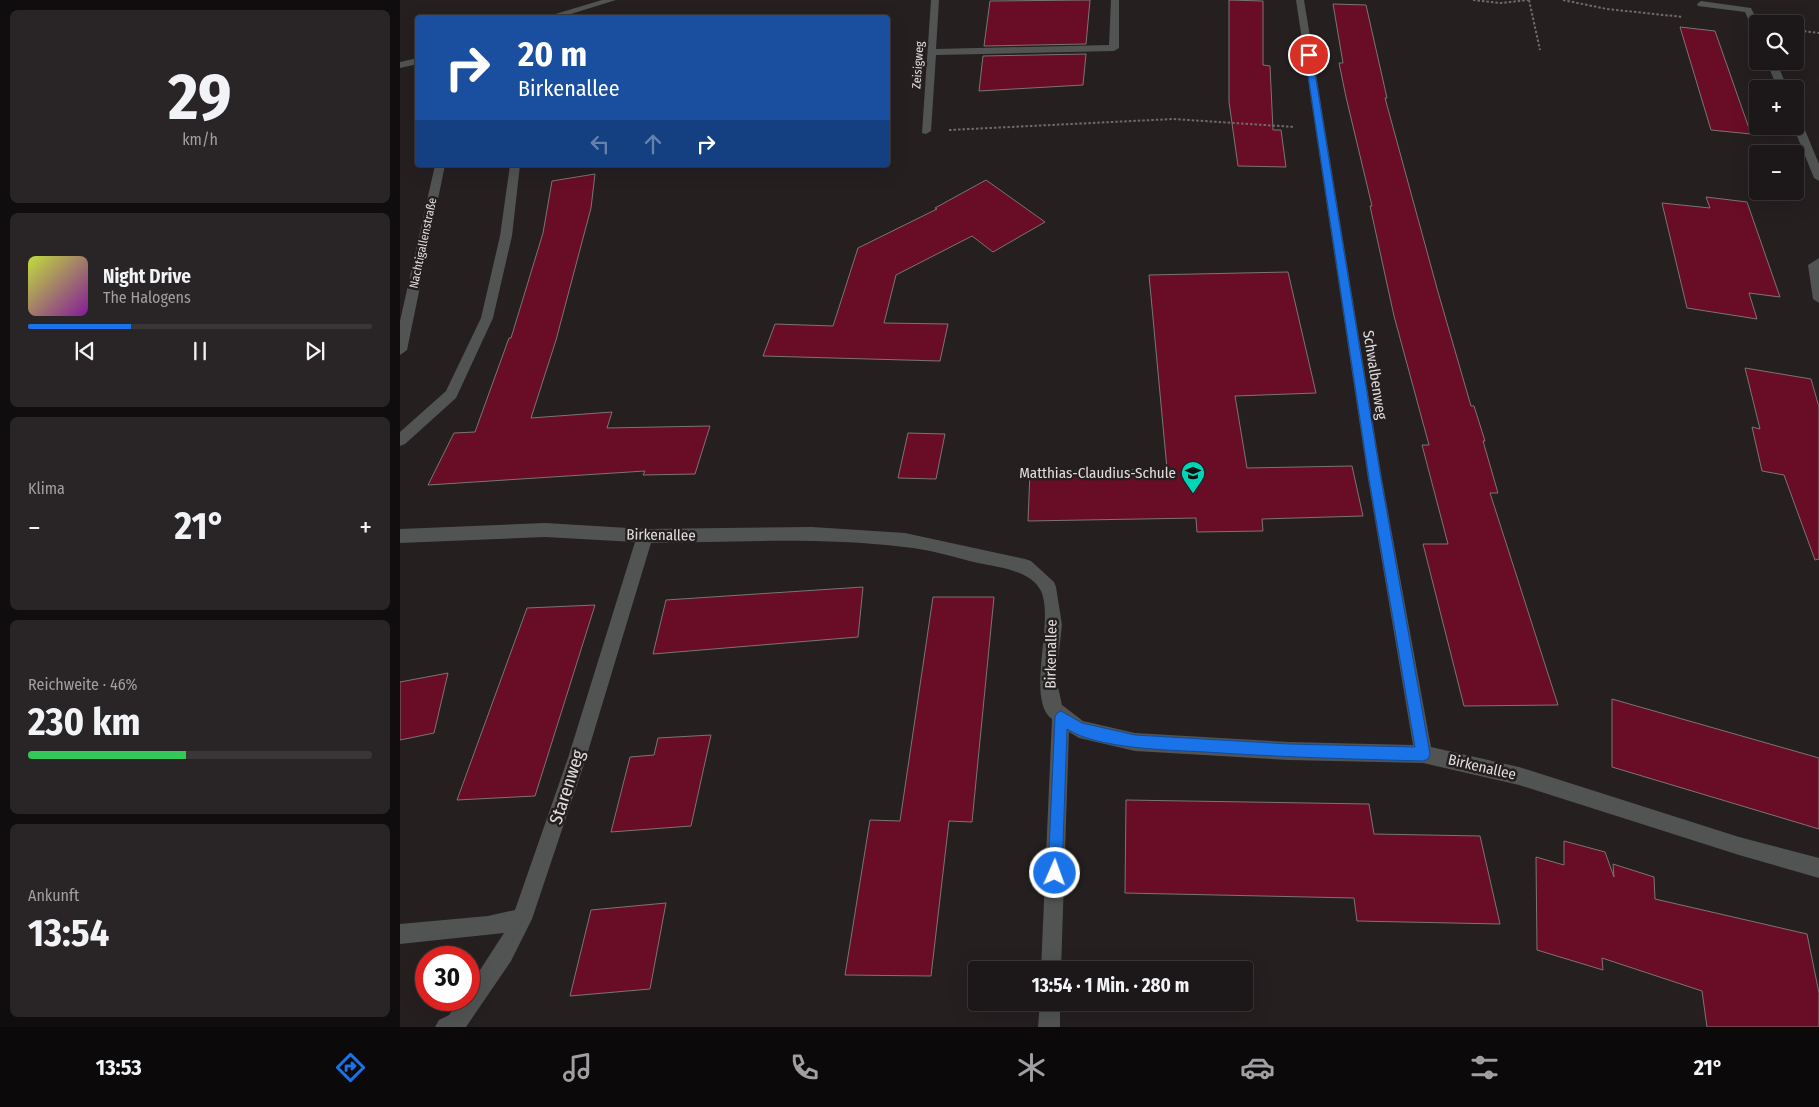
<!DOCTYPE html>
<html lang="de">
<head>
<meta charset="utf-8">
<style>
  body { margin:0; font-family:"Fira Sans Condensed",sans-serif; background:#292425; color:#f1f3f6; height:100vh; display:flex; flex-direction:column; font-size:19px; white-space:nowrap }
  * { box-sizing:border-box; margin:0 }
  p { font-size:16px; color:#a09fa2 }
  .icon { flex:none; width:28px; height:28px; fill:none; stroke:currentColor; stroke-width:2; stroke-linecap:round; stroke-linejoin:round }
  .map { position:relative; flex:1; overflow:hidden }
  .drawer { display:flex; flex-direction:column; gap:10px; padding:10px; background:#0f0d0d; width:400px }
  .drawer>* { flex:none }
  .top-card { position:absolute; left:15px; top:15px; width:475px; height:152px; border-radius:5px; box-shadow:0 5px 20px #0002,0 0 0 1px #3a3637; background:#1a4fa0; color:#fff; overflow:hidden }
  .buttons { position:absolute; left:1349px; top:15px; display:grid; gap:10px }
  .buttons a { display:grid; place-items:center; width:55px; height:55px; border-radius:5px; background:#1c1718; box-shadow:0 5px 20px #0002,0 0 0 1px #3a3637; font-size:25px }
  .speed { position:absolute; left:15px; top:946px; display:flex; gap:10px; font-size:25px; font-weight:700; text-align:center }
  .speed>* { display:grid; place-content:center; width:65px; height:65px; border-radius:50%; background:#1c1718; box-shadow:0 5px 20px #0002,0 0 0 1px #3a3637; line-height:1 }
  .speed .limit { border:8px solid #d22; background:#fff; color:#111 }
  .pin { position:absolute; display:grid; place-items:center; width:42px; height:42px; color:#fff; margin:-21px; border:2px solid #fff; border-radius:50%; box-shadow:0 1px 5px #0007 }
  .me { position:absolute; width:55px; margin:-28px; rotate:2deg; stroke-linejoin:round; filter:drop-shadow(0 0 4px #0008) }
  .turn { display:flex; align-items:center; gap:18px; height:105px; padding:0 20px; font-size:22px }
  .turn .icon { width:65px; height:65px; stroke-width:2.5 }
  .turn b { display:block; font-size:35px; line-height:42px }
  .lanes { display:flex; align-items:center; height:48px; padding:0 20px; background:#0003; justify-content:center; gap:25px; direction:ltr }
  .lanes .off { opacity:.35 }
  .big { font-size:38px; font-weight:700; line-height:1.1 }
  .drawer .card { flex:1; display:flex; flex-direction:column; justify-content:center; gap:8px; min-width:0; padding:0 18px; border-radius:8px; background:#292425 }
  .drawer .dial { align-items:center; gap:0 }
  .dial b { font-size:65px; line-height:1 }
  .song { display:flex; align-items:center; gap:15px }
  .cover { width:60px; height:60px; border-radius:8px; background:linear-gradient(135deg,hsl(70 70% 55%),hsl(290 70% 35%)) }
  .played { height:5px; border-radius:2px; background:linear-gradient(90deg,#1a73e8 30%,#3a3637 30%) }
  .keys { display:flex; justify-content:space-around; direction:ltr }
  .heat { display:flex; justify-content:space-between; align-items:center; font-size:28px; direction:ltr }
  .charge { height:8px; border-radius:4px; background:linear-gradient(90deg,#34c759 46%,#3a3637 0) }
  .trip { position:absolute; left:568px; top:961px; width:285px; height:50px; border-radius:5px; background:#1c1718; box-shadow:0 5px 20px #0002,0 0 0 1px #3a3637; font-weight:700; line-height:50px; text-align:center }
  .tabs { display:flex; height:80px; justify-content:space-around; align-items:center; background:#0b090a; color:#a09fa2 }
  .tabs .icon { width:35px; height:35px }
  .tabs .active { color:#1a73e8 }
  .tabs b { font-size:22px; color:#f1f3f6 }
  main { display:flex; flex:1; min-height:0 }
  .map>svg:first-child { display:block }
  .building { fill:#690d26; stroke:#7b7474 }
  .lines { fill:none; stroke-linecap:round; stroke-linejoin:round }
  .path { stroke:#706a6b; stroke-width:2; stroke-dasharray:2.5 2; stroke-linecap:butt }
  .minor { fill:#515453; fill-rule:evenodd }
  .route { fill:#1a73e8; stroke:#114b97 }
  .labels { text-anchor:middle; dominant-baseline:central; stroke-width:5; stroke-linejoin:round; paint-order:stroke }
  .far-street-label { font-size:12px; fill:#e2dede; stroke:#251f20 }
  .street-label { font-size:15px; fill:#e2dede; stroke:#251f20 }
  .poi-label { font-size:15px; fill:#e2dede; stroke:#251f20; text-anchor:end }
  .near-street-label { font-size:18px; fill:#e2dede; stroke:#251f20 }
</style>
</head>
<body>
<main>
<section class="drawer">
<div class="card dial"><b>29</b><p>km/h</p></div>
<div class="card">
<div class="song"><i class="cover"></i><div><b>Night Drive</b><p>The Halogens</p></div></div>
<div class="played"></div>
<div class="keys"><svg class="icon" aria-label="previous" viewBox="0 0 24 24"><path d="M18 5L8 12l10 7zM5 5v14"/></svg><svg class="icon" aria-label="pause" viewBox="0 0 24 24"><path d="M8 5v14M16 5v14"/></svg><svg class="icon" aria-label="next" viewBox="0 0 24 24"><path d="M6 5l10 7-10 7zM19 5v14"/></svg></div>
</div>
<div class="card"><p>Klima</p>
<div class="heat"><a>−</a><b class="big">21°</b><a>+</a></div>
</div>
<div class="card"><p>Reichweite · 46%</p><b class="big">230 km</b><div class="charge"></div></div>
<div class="card"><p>Ankunft</p><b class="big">13:54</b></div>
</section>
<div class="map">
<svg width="1419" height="1027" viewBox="0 0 1419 1027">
  <rect width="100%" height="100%" fill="#251f20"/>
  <g class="building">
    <path d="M690 0 686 44 584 46 590 1Z"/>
    <path d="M829 0 863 1V65L870 66 873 130H881L886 167 838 166 829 102Z"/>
    <path d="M933 4 966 5 987 98H985L1038 292 1071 406H1074L1085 441H1083L1098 493H1090L1158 705 1064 706 1023 544H1048L1022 445H1029L994 316 970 206H972L946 97 939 63H943Z"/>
    <path d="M1280 27 1315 31 1351 134 1311 130Z"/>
    <path d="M686 54 683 85 579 91 583 56Z"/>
    <path d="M195 174 191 208 156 340 131 418 212 412 207 428 310 426 295 474 243 475 245 471 28 485 54 433 75 432 109 338H111L143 233 152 181Z"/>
    <path d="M586 180 645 222 593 252 572 236 496 275 484 323 548 324 540 361 363 356 375 324 433 326 458 248 537 209 535 208Z"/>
    <path d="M1306 197 1347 202 1380 297 1349 293 1357 319 1287 308 1262 203 1310 208Z"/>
    <path d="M888 272 916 393 835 396 847 468 952 466 963 516 862 519 863 531 797 532 796 518 628 521 630 472 767 469 749 275Z"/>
    <path d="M1345 368 1411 379 1419 407V559L1415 560 1384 475 1362 471 1352 427 1360 429Z"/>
    <path d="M508 433 545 434 536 479 498 478Z"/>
    <path d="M463 587 458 637 253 654 266 600Z"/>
    <path d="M533 597H594L572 822 549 821 531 976 445 975 470 820 500 821Z"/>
    <path d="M195 605 135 796 57 800 127 608Z"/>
    <path d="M48 673 34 733 0 740V682Z"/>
    <path d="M1212 699 1419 758V829L1212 767Z"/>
    <path d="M311 735 291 826 211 832 230 757 254 755 258 738Z"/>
    <path d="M726 800 969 804 974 834 1080 836 1100 924 957 921 954 898 725 893Z"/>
    <path d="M1164 841 1205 852 1214 877 1213 864 1254 877 1255 899 1407 934 1419 993V1027H1307L1302 991 1202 958 1203 970 1137 950 1136 857 1164 865Z"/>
    <path d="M266 903 250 989 170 996 191 910Z"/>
  </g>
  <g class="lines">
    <g class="path">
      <path d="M1073 0 1101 3 1128 0"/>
      <path d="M1129 0 1140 50"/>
      <path d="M1163 0 1207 9 1283 17"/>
      <path d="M1395 30 1419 33"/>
      <path d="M549 130 773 119 895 127"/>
    </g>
    <g class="minor">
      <path d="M202 0H216L158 18H142Z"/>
      <path d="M531 0H539L536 49 709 45 711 0H719V48L714 51 536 55 531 131 526 134 522 133Z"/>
      <path d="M896 0H904L982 479 1031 747 1119 767 1339 837 1419 858V878L1339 855 1119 785 1023 763 889 760 735 751 679 738 669 732 661 970H641L652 719C625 699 655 622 641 591 631 570 597 567 578 563 553 557 528 549 504 547 420 537 335 542 251 543L186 758 132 919 111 961 66 1027H35L39 1020 49 1015 59 1000H69V987L104 933 0 944V924L88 916 115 910 168 758 235 542 145 537 0 543V529L145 523 245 529 412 527 505 533 625 559 631 561 654 582 656 587 662 625 656 678 662 705 683 721 735 733 889 742 1013 745 968 479Z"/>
      <path d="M1301 1 1351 8 1359 24H1358V33L1353 30 1345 12 1298 6 1297 4Z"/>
      <path d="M18 58V64L0 68V62Z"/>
      <path d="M1366 61H1376L1388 89H1378Z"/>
      <path d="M1395 115 1400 118 1419 164V181L1414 178 1393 126H1395Z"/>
      <path d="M35 165H45L7 350 0 355V321Z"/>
      <path d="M110 165H120L112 236 93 318 56 398 5 444 0 446V432L46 391 81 318 100 236Z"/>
      <path d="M1419 258V303L1413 299 1408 265Z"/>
      <path d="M640 1002H660V1027H638Z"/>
    </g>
  </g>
  <path class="route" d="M909 53 912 55 981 479 1030 754 1028 759 1023 761C950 759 878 757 805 752 769 750 698 749 667 729L662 873 660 878 655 880 650 878 648 873 655 717 657 713 661 711 682 723 735 735 889 744 1015 747 969 479 905 55Z"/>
  <defs>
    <g id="school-pin" transform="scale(1.25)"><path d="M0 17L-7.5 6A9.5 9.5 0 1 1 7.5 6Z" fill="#00d5b7" stroke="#251f20"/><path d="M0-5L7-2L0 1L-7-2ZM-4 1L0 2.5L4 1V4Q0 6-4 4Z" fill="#111"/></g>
  </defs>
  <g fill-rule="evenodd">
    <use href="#school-pin" x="793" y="473"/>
  </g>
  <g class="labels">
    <g class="far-street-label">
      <text transform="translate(518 65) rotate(-86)">Zeisigweg</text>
      <text transform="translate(23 243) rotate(-78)">Nachtigallenstraße</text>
    </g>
    <g class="street-label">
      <text transform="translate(975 375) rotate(81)">Schwalbenweg</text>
      <text transform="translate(261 535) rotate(1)">Birkenallee</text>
      <text transform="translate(651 654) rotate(-89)">Birkenallee</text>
      <text transform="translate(1082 767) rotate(13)">Birkenallee</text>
    </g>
    <g class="poi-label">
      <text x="776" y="473">Matthias-Claudius-Schule</text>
    </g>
    <g class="near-street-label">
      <text transform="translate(167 787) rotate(-72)">Starenweg</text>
    </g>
  </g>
</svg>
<div class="buttons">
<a><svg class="icon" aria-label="search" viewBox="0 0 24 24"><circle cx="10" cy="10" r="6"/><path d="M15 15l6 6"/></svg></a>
<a>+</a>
<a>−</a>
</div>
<div class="speed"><div class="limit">30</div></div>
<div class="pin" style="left:909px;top:55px;background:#d93025"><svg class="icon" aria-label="arrive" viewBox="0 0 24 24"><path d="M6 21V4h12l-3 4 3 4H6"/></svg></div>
<svg class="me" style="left:655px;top:873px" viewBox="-20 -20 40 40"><circle r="17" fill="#1a73e8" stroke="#fff" stroke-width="3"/><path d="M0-11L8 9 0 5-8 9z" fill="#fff"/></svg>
<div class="trip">13:54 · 1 Min. · 280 m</div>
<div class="top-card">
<div class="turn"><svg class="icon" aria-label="right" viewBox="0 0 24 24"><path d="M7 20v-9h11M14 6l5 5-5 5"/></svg><div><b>20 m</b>Birkenallee</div></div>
<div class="lanes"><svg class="icon off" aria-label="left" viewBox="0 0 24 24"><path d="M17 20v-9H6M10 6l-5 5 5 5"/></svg><svg class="icon off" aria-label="ahead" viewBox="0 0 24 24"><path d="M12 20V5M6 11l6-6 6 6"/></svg><svg class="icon" aria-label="right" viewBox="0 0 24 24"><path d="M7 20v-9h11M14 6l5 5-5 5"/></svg></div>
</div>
</div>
</main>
<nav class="tabs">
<b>13:53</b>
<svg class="icon active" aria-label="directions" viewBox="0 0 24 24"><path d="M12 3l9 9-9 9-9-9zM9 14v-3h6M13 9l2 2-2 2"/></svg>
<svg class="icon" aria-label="music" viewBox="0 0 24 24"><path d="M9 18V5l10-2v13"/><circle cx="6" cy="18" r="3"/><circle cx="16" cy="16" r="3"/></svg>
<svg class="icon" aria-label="phone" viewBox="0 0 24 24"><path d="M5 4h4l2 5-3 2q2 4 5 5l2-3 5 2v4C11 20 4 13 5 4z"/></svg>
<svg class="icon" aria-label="climate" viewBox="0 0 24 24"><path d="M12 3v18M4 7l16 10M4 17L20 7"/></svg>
<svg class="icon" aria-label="car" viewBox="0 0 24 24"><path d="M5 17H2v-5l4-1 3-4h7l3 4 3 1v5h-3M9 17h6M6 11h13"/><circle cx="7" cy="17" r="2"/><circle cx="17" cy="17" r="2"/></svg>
<svg class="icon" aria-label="filters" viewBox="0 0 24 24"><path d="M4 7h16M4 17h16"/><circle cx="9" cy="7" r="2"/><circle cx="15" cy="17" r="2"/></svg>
<b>21°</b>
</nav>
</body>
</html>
